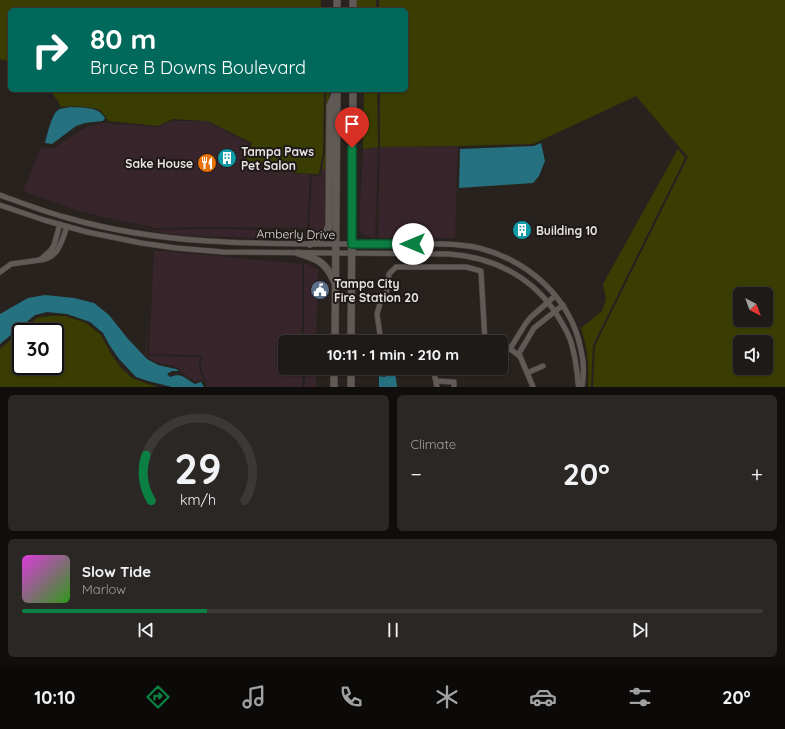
<!DOCTYPE html>
<html lang="en">
<head>
<meta charset="utf-8">
<style>
  body { margin:0; font-family:Quicksand,sans-serif; background:#2b2724; color:#f1f3f6; height:100vh; display:flex; flex-direction:column; font-size:15px; white-space:nowrap }
  * { box-sizing:border-box; margin:0 }
  p { font-size:13px; color:#a1a1a1 }
  .icon { flex:none; width:22px; height:22px; fill:none; stroke:currentColor; stroke-width:2; stroke-linecap:round; stroke-linejoin:round }
  .map { position:relative; height:387px; overflow:hidden }
  .panel { display:flex; flex-direction:column; gap:8px; padding:8px; background:#100e0d; flex:1 }
  .panel>* { flex:none }
  .guide { position:absolute; left:8px; top:8px; width:400px; height:84px; border-radius:6px; box-shadow:0 1px 3px #0004,0 0 0 1px #3c3836; background:#00695c; color:#fff; overflow:hidden }
  .needle { width:26px; rotate:139deg }
  .buttons { position:absolute; left:733px; top:287px; display:grid; gap:8px }
  .buttons a { display:grid; place-items:center; width:40px; height:40px; border-radius:6px; background:#1e1a17; box-shadow:0 1px 3px #0004,0 0 0 1px #3c3836; font-size:20px }
  .speed { position:absolute; left:12px; top:323px; display:flex; gap:8px; font-size:20px; font-weight:700; text-align:center }
  .speed>* { display:grid; place-content:center; width:52px; height:52px; border-radius:50%; background:#1e1a17; box-shadow:0 1px 3px #0004,0 0 0 1px #3c3836; line-height:1 }
  .speed .limit { border:2px solid #111; border-radius:6px; background:#fff; color:#111 }
  .pin { position:absolute; display:grid; place-items:center; width:34px; height:34px; color:#fff; margin:-41px -17px; border-radius:50% 50% 50% 0; rotate:-45deg; box-shadow:0 0 4px #0007 }
  .pin .icon { rotate:45deg }
  .me { position:absolute; width:44px; margin:-22px; rotate:270deg; stroke-linejoin:round; filter:drop-shadow(0 0 3px #0008) }
  .turn { display:flex; align-items:center; gap:14px; height:84px; padding:0 16px; font-size:18px }
  .turn .icon { width:52px; height:52px; stroke-width:2.5 }
  .turn b { display:block; font-size:28px; line-height:34px }
  .big { font-size:30px; font-weight:700; line-height:1.1 }
  .panel .widget { flex:1; display:flex; flex-direction:column; justify-content:center; gap:6px; min-width:0; padding:0 14px; border-radius:6px; background:#2b2724 }
  .panel .dial { align-items:center; gap:0 }
  .dial svg { height:104px; overflow:visible; fill:none; stroke:#3c3836; stroke-width:7; stroke-linecap:round; text-anchor:middle }
  .dial text { fill:#f1f3f6; stroke:none }
  .song { display:flex; align-items:center; gap:12px }
  .cover { width:48px; height:48px; border-radius:6px; background:linear-gradient(135deg,hsl(300 70% 55%),hsl(110 70% 35%)) }
  .played { height:4px; border-radius:2px; background:linear-gradient(90deg,#0b8043 25%,#3c3836 25%) }
  .keys { display:flex; justify-content:space-around; direction:ltr }
  .heat { display:flex; justify-content:space-between; align-items:center; font-size:22px; direction:ltr }
  .panel .tiles { flex:1; display:grid; gap:8px; grid-template-columns:1fr 1fr }
  .widget:last-child { grid-column:span 2 }
  .trip { position:absolute; left:278px; top:335px; width:230px; height:40px; border-radius:6px; background:#1e1a17; box-shadow:0 1px 3px #0004,0 0 0 1px #3c3836; font-weight:700; line-height:40px; text-align:center }
  .dock { display:flex; height:64px; justify-content:space-around; align-items:center; background:#0c0a09; color:#a1a1a1 }
  .dock .icon { width:28px; height:28px }
  .dock .on { color:#0b8043 }
  .dock b { font-size:18px; color:#f1f3f6 }
  .map>svg:first-child { display:block }
  .commercial { fill:#37252b }
  .green { fill:#3a3d01; fill-rule:evenodd }
  .water { fill:#257180 }
  .lines { fill:none; stroke-linecap:round; stroke-linejoin:round }
  .street-casing { stroke:#443f3d; stroke-width:6 }
  .secondary-casing { stroke:#443f3d; stroke-width:8 }
  .street { stroke:#605956; stroke-width:5 }
  .secondary { stroke:#605956; stroke-width:7 }
  .route-casing { stroke:#07532c; stroke-width:10 }
  .route { stroke:#0b8043; stroke-width:7 }
  .labels { text-anchor:middle; dominant-baseline:central; stroke-width:4; stroke-linejoin:round; paint-order:stroke }
  .poi-label { font-size:12px; font-weight:bold; fill:#e6e2e0; stroke:#1e1916; text-anchor:start }
  .street-label { font-size:12px; fill:#e6e2e0; stroke:#1e1916 }
</style>
</head>
<body>
<div class="map">
<svg width="785" height="387" viewBox="0 0 785 387">
  <rect width="100%" height="100%" fill="#28221f"/>
  <g class="commercial">
    <path d="M171 121H206L250 144 245 163 291 165 293 174H310L307 228 213 227 155 228 81 212 23 191 41 147 54 148 75 134 88 126 102 123 159 127Z"/>
    <path d="M458 146 455 238H378L380 147Z"/>
    <path d="M378 147 375 238 366 236 359 230 363 149Z"/>
    <path d="M322 169 327 170 326 224 321 231 301 240 282 239 195 236 164 233 103 219 155 230 214 229 308 231 309 229 312 176H321Z"/>
    <path d="M154 250 302 264V342H285V368H302V387H207L201 367 202 355 149 354Z"/>
    <path d="M304 264H308L318 270 316 342H304Z"/>
    <path d="M148 328 147 354 148 356 199 357V367L204 382 201 380 195 381 191 379 183 373H181V370L177 367 158 363 148 357 145 354Z"/>
    <rect x="305" y="368" width="11" height="19"/>
  </g>
  <g class="green">
    <path d="M0 0H321V10H10V62L0 59Z"/>
    <rect x="356" y="0" width="20" height="10"/>
    <path d="M379 0H785V387H593L595 346 688 157 636 96 533 144 458 146 380 147V90H406V10H379ZM740 294H766V320H740ZM740 342H766V368H740Z"/>
    <path d="M50 90H324L323 152 319 174 294 173 293 163H245L252 143 208 121 173 119 158 126 109 121C106 118 104 114 101 111 94 106 70 106 61 107L58 101Z"/>
    <path d="M326 90H329L327 170 322 169 325 153Z"/>
    <path d="M364 90H377L378 147 363 149Z"/>
    <path d="M678 149 685 158 593 345 591 387H588C589 365 588 349 581 328L602 311 606 299 603 284Z"/>
    <path d="M51 316H65L86 323 101 335 111 354 121 368 132 378 157 387H0V349L37 318ZM21 332H55V366H21Z"/>
  </g>
  <g class="water">
    <path d="M71 107C82 108 98 106 105 118L103 121 85 123 76 126 52 144 45 143C47 135 52 114 58 110 62 108 66 108 71 107Z"/>
    <path d="M541 143 545 161 539 176 533 183 459 188 460 149 534 146Z"/>
    <path d="M45 295 74 298 94 303 109 315 128 339 147 359 158 365 176 369 179 371H172L167 374 170 377C182 372 185 379 195 384L201 382 204 387H172L148 381 136 377 119 359 110 346 103 333 90 322 67 314 47 312 35 315 0 344V314L28 298Z"/>
    <path d="M395 370 397 387H379V376L385 377 389 371Z"/>
  </g>
  <g class="lines">
    <g class="street-casing">
      <g id="street">
        <path d="M0 195C22 203 45 212 68 218 113 231 161 238 208 241 269 245 330 244 391 244 418 244 453 242 479 248 529 261 571 298 581 350 584 362 584 375 582 387"/>
        <path d="M0 205 44 220 87 232 141 243 176 248 223 252 449 254C493 257 533 277 557 315 562 323 568 332 571 342 574 352 576 362 577 372 578 377 577 382 579 387"/>
        <path d="M60 224 54 245 51 250 40 260C58 259 62 241 67 226"/>
        <path d="M0 272 11 264 40 260"/>
        <path d="M381 342 377 314 381 300 386 296 389 274 396 267H466L481 271 485 342"/>
        <path d="M510 349 526 323 531 317 555 296"/>
        <path d="M501 351 510 349 520 356 533 387"/>
        <path d="M518 355 534 328 563 305"/>
        <path d="M410 368 413 370 430 368"/>
        <path d="M433 368 437 387"/>
        <path d="M527 373 543 366"/>
        <path d="M436 381 454 382V387"/>
      </g>
    </g>
    <g class="secondary-casing">
      <g id="secondary">
        <path d="M353 0V10"/>
        <path d="M337 10V0"/>
        <path d="M310 244C319 239 327 236 329 225L330 106 335 94"/>
        <path d="M298 253C317 259 325 261 334 281"/>
        <path d="M335 342 337 90"/>
        <path d="M351 342 353 90"/>
        <path d="M334 387V368"/>
        <path d="M351 387V368"/>
      </g>
    </g>
    <use href="#street" class="street"/>
    <use href="#secondary" class="secondary"/>
  </g>
  <g class="lines">
    <g class="route-casing">
      <path id="route" d="M352 148V244H413"/>
    </g>
    <use href="#route" class="route"/>
  </g>
  <defs>
    <g id="building-disc" transform="scale(1)"><circle r="9.5" fill="#0f9aa8" stroke="#1e1916"/><path d="M-4-6H4V6H1V3H-1V6H-4ZM-2.5-4.3h1.7v1.8h-1.7ZM.8-4.3h1.7v1.8H.8ZM-2.5-1h1.7V.8h-1.7ZM.8-1h1.7V.8H.8Z" fill="#fff"/></g>
    <g id="restaurant-disc" transform="scale(1)"><circle r="9.5" fill="#e8710a" stroke="#1e1916"/><path d="M-5-6h1v4h1v-4h1v4h1v-4h1v5L-1.5 .5V6h-2V.5L-5-1ZM5-6V6H3V1.5H1.5Q1.5-4 5-6Z" fill="#fff"/></g>
    <g id="civic-disc" transform="scale(1)"><circle r="9.5" fill="#5c6f8a" stroke="#1e1916"/><path d="M-.6-6.5H3V-4.5H.6V-3L4-1V1h2V6H-6V1h2V-1L-.6-3ZM-1.2 2.5V6h2.4V2.5Z" fill="#fff"/></g>
  </defs>
  <g fill-rule="evenodd">
    <use href="#building-disc" x="227" y="158"/>
    <use href="#restaurant-disc" x="207" y="163"/>
    <use href="#building-disc" x="522" y="230"/>
    <use href="#civic-disc" x="320" y="290"/>
  </g>
  <g class="labels">
    <g class="poi-label">
      <text x="241" y="151">Tampa Paws<tspan x="241" dy="14">Pet Salon</tspan></text>
      <text x="193" y="163" text-anchor="end">Sake House</text>
      <text x="536" y="230">Building 10</text>
      <text x="334" y="283">Tampa City<tspan x="334" dy="14">Fire Station 20</tspan></text>
    </g>
    <g class="street-label">
      <text transform="translate(296 234) rotate(1)">Amberly Drive</text>
    </g>
  </g>
</svg>
<div class="buttons">
<a><svg class="needle" viewBox="-14 -14 28 28"><path d="M0-13l5 13h-10z" fill="#e53935"/><path d="M0 13l5-13h-10z" fill="#a1a1a1"/></svg></a>
<a><svg class="icon" aria-label="sound" viewBox="0 0 24 24"><path d="M4 9h4l5-4v14l-5-4H4zM17 9q2 3 0 6"/></svg></a>
</div>
<div class="speed"><div class="limit">30</div></div>
<div class="pin" style="left:352px;top:148px;background:#d93025"><svg class="icon" aria-label="arrive" viewBox="0 0 24 24"><path d="M6 21V4h12l-3 4 3 4H6"/></svg></div>
<svg class="me" style="left:413px;top:244px" viewBox="-20 -20 40 40"><circle r="19" fill="#fff"/><path d="M0-13L10 11 0 6-10 11z" fill="#0b8043"/></svg>
<div class="trip">10:11 · 1 min · 210 m</div>
<div class="guide">
<div class="turn"><svg class="icon" aria-label="right" viewBox="0 0 24 24"><path d="M7 20v-9h11M14 6l5 5-5 5"/></svg><div><b>80 m</b>Bruce B Downs Boulevard</div></div>
</div>
</div>
<section class="panel">
<div class="tiles">
<div class="widget dial"><svg viewBox="0 0 100 80">
<path d="M14 69A42 42 0 1 1 86 69"/>
<path d="M14 69A42 42 0 0 1 10 34" stroke="#0b8043"/>
<text x="50" y="56" font-size="32" font-weight="700">29</text>
<text x="50" y="72" font-size="11">km/h</text>
</svg></div>
<div class="widget"><p>Climate</p>
<div class="heat"><a>−</a><b class="big">20°</b><a>+</a></div>
</div>
<div class="widget">
<div class="song"><i class="cover"></i><div><b>Slow Tide</b><p>Marlow</p></div></div>
<div class="played"></div>
<div class="keys"><svg class="icon" aria-label="previous" viewBox="0 0 24 24"><path d="M18 5L8 12l10 7zM5 5v14"/></svg><svg class="icon" aria-label="pause" viewBox="0 0 24 24"><path d="M8 5v14M16 5v14"/></svg><svg class="icon" aria-label="next" viewBox="0 0 24 24"><path d="M6 5l10 7-10 7zM19 5v14"/></svg></div>
</div>
</div>
</section>
<nav class="dock">
<b>10:10</b>
<svg class="icon on" aria-label="directions" viewBox="0 0 24 24"><path d="M12 3l9 9-9 9-9-9zM9 14v-3h6M13 9l2 2-2 2"/></svg>
<svg class="icon" aria-label="music" viewBox="0 0 24 24"><path d="M9 18V5l10-2v13"/><circle cx="6" cy="18" r="3"/><circle cx="16" cy="16" r="3"/></svg>
<svg class="icon" aria-label="phone" viewBox="0 0 24 24"><path d="M5 4h4l2 5-3 2q2 4 5 5l2-3 5 2v4C11 20 4 13 5 4z"/></svg>
<svg class="icon" aria-label="climate" viewBox="0 0 24 24"><path d="M12 3v18M4 7l16 10M4 17L20 7"/></svg>
<svg class="icon" aria-label="car" viewBox="0 0 24 24"><path d="M5 17H2v-5l4-1 3-4h7l3 4 3 1v5h-3M9 17h6M6 11h13"/><circle cx="7" cy="17" r="2"/><circle cx="17" cy="17" r="2"/></svg>
<svg class="icon" aria-label="filters" viewBox="0 0 24 24"><path d="M4 7h16M4 17h16"/><circle cx="9" cy="7" r="2"/><circle cx="15" cy="17" r="2"/></svg>
<b>20°</b>
</nav>
</body>
</html>
